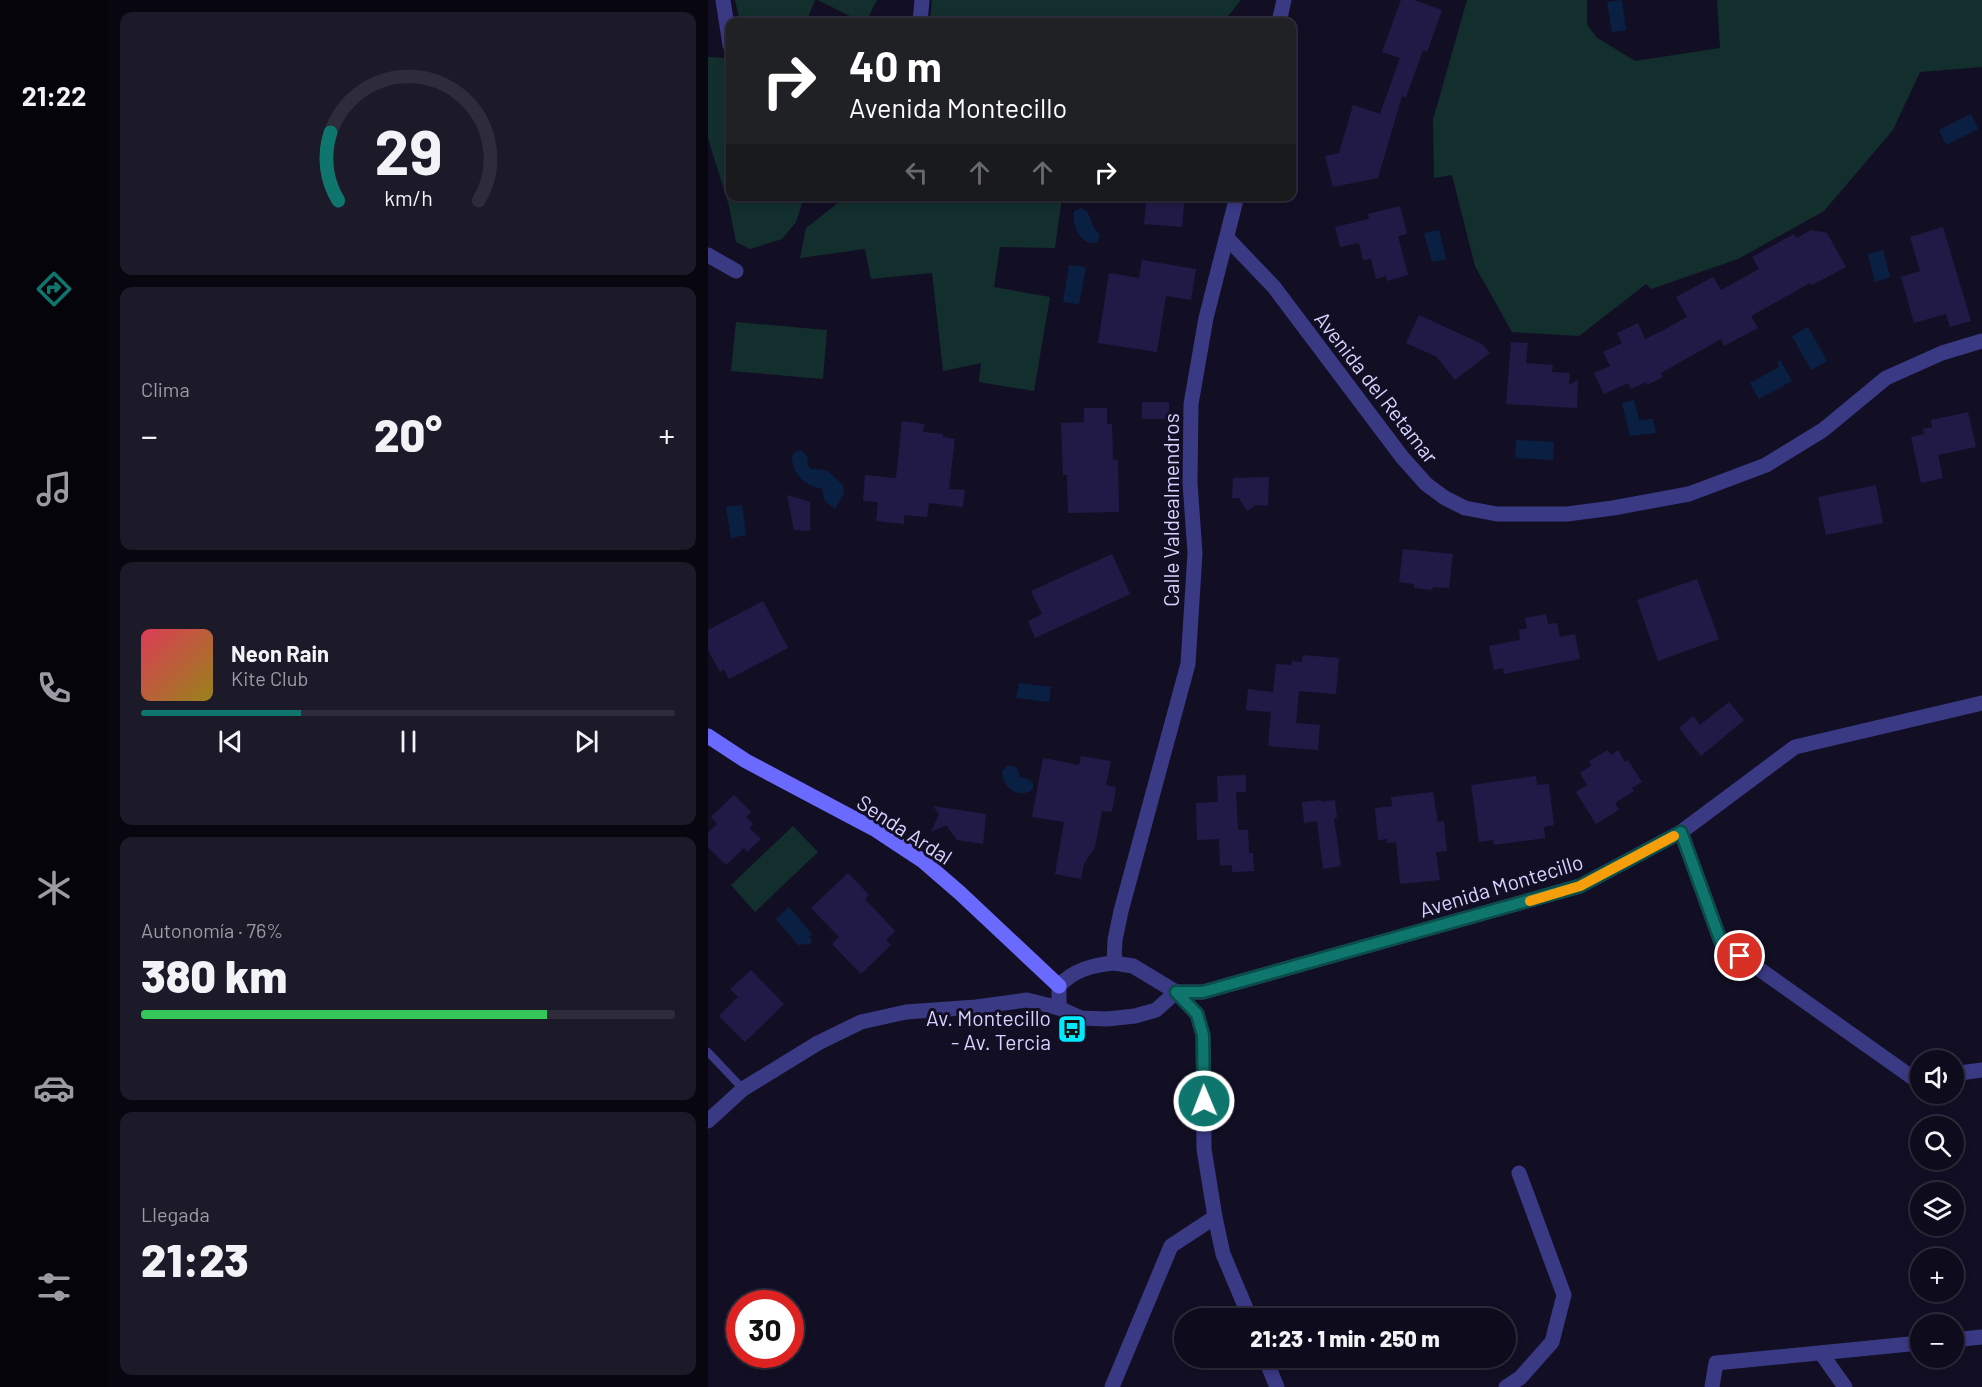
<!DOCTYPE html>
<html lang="es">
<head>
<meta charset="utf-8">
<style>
  body { margin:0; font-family:Barlow,sans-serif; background:#1c1929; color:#f1f3f6; height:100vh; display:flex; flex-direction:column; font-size:22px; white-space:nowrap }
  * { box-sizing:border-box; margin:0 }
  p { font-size:20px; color:#9b9ba3 }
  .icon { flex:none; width:33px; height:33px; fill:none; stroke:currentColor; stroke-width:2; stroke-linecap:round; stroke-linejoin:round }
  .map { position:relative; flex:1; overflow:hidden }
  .details { display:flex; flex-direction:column; gap:12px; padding:12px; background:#08060f; width:600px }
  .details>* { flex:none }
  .banner { position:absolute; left:18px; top:18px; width:570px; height:183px; border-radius:12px; box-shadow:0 3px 9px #0003,0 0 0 2px #2e2b3b; background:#202124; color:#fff; overflow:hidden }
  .buttons { position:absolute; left:1202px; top:1050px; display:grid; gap:12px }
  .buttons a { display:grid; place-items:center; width:54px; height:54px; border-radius:50%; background:#0e0b1c; box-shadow:0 3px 9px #0003,0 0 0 2px #2e2b3b; font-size:30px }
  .speed { position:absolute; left:18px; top:1290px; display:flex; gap:12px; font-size:30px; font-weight:700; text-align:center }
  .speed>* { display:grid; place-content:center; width:78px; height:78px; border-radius:50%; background:#0e0b1c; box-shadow:0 3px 9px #0003,0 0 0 2px #2e2b3b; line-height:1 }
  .speed .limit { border:9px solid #d22; background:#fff; color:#111 }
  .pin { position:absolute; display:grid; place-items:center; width:51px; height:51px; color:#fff; margin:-26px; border:3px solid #fff; border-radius:50%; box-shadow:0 2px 6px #0007 }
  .me { position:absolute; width:66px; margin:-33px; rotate:359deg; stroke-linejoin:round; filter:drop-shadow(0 0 4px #0008) }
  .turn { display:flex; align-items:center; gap:21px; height:126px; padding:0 24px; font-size:27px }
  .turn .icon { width:78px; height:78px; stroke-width:2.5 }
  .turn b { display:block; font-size:42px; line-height:51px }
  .lanes { display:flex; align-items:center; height:57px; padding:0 24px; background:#0003; justify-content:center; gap:30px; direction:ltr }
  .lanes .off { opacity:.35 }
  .big { font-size:45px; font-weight:800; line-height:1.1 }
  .details .tile { flex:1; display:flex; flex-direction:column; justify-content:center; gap:9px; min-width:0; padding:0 21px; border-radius:12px; background:#1c1929 }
  .details .dial { align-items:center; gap:0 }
  .dial svg { height:156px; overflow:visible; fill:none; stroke:#2e2b3b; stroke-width:7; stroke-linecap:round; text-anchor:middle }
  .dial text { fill:#f1f3f6; stroke:none }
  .song { display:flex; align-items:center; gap:18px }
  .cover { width:72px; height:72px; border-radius:9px; background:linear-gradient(135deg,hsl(350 70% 55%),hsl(50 70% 35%)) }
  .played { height:6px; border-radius:3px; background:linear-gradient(90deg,#0f766e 30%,#2e2b3b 30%) }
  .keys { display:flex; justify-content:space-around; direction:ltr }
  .heat { display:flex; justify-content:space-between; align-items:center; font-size:33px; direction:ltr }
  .charge { height:9px; border-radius:4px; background:linear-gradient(90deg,#34c759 76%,#2e2b3b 0) }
  .trip { position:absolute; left:466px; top:1308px; width:342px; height:60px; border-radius:30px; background:#0e0b1c; box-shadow:0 3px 9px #0003,0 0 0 2px #2e2b3b; font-weight:800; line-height:60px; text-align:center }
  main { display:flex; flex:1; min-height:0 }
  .tabs { display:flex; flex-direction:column; width:108px; justify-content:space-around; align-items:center; background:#06040b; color:#9b9ba3 }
  .tabs .icon { width:42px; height:42px }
  .tabs .active { color:#0f766e }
  .tabs b { font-size:27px; color:#f1f3f6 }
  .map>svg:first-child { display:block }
  .green { fill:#122f2d }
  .water { fill:#0a2043 }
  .building { fill:#221a46 }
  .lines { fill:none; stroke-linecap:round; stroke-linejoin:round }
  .lane { stroke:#3a3984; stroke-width:8 }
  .street { stroke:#3a3984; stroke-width:15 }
  .secondary { stroke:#6a6aff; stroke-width:15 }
  .route-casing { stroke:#0a4d48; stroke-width:15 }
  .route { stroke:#0f766e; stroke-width:10 }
  .slow { stroke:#f59e0b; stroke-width:10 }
  .labels { text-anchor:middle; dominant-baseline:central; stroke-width:6; stroke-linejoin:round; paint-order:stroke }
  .street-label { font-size:21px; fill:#d7d3ff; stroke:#120f25 }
  .poi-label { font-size:21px; fill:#d7d3ff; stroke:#120f25; text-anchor:end }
</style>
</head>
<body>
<main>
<nav class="tabs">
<b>21:22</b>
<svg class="icon active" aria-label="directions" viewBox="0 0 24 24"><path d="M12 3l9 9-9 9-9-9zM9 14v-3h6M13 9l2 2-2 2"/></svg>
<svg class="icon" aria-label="music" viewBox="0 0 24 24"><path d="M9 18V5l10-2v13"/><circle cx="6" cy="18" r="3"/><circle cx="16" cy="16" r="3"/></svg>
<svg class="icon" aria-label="phone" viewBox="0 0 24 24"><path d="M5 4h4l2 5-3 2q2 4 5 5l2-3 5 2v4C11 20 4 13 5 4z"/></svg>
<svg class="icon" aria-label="climate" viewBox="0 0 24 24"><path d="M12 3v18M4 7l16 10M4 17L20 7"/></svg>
<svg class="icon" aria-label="car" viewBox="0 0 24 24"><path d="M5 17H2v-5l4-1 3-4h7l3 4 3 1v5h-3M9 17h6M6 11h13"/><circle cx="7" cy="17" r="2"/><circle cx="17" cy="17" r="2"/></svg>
<svg class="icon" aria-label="filters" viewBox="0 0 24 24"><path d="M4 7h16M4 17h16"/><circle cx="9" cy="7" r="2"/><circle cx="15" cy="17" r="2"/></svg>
</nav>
<section class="details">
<div class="tile dial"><svg viewBox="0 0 100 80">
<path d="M14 69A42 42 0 1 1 86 69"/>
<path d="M14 69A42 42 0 0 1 10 34" stroke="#0f766e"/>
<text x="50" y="56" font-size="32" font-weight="700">29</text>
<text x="50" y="72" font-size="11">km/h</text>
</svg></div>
<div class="tile"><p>Clima</p>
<div class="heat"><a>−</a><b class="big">20°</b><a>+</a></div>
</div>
<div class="tile">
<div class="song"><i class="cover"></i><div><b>Neon Rain</b><p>Kite Club</p></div></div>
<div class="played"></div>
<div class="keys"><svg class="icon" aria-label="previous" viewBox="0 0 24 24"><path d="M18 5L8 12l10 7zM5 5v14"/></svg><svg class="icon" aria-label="pause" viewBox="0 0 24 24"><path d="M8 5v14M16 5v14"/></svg><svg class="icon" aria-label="next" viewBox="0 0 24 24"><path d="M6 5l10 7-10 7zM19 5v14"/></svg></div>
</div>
<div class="tile"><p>Autonomía · 76%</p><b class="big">380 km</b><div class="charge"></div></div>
<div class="tile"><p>Llegada</p><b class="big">21:23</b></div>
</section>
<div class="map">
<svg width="1274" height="1387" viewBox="0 0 1274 1387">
  <rect width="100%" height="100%" fill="#120f25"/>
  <g class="green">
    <path d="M27 0H107L98 22H32Z"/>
    <path d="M110 0H169L158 22H154Z"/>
    <path d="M224 0H533L520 16V22H222Z"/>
    <path d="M759 0H879V24L888 37 927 61 1012 48 1009 0H1274V67L1212 72 1185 130 1116 211 1030 259 943 289 938 284 871 336 804 332 767 266 744 175 726 178 725 120Z"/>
    <path d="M0 57 22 58V196L96 197 88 222 74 239 42 249 28 242 21 206 0 138Z"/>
    <path d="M168 196 354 197 347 248 292 247 286 287 342 297 326 391 271 382 273 363 235 371 224 273 163 279 157 249 92 258 98 228 131 202 154 201Z"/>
    <path d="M28 322 119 330 115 379 23 371Z"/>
    <path d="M85 826 110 852 47 912 23 885Z"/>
  </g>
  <g class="water">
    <path d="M914 0 918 30 904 32 899 2Z"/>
    <path d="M1263 114 1270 129 1238 145 1231 130Z"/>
    <path d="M373 208 379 211 386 228 392 235 389 243C372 246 364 225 366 211Z"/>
    <path d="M731 230 738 259 724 262 716 233Z"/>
    <path d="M1175 250 1182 277 1167 282 1160 254Z"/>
    <path d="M361 265 378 267 371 304 355 302Z"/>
    <path d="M1100 327 1119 361 1103 370 1084 336Z"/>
    <path d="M1072 360 1084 381 1051 399 1042 383 1071 367 1069 362Z"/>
    <path d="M926 400 931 420 945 419 948 433 922 436 914 403Z"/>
    <path d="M808 440 846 442 845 460 807 458Z"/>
    <path d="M88 451H94L99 456 100 466 103 469 118 470 135 485 136 493 127 509C114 499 117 502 114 488 96 487 84 472 84 456Z"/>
    <path d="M34 505 38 535 23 538 18 507Z"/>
    <path d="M311 683 343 687 341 702 308 698Z"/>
    <path d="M299 766H304L309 768 312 777 322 780 325 784V789C312 801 293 786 294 771Z"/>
    <path d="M81 907 104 934 101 937 104 940 102 944 98 945 94 943 91 946 68 919Z"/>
  </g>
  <g class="building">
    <path d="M693 0H706L734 10 719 52 715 50 698 97 694 96 670 178 625 187 617 156 631 153 645 105 672 114 692 58 674 52Z"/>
    <path d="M439 196H477L474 227 436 224Z"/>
    <path d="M692 206 699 234 690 236 700 275 679 281 678 276 668 279 663 259 655 260 651 243 632 247 627 227 661 219 660 214Z"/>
    <path d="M1235 227 1263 321 1242 327 1238 314 1206 323 1193 277 1212 271 1202 237Z"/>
    <path d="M1103 230 1119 233 1138 267 1104 285 1102 283 1043 316 1050 328 1016 346 1013 339 953 373 955 377 939 385 938 382 923 389 920 383 896 394 886 373 902 366 895 352 914 343 909 333 930 323 937 339 954 331 979 317 968 297 1005 277 1013 290 1051 269 1044 257 1086 234 1088 238Z"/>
    <path d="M434 260 488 269 483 300 458 296 449 352 390 343 401 273 431 278Z"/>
    <path d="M711 315 774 344 782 353 747 380 729 357 698 343Z"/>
    <path d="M803 342 820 343 818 363 845 365 844 372 862 373 861 385 870 380 869 408 798 404Z"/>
    <rect x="434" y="402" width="27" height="17"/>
    <path d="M376 408H399V424H404L405 460H410L411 512 360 513 359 475H355L353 423 376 422Z"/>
    <path d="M1260 412 1268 447 1230 455 1235 478 1213 483 1203 437 1216 434 1215 429 1224 427 1223 420Z"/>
    <path d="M194 421 216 424 215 432 235 434V437L247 439 241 489 257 490 255 507 221 503 219 517 196 515V524L168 521 170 502 155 501 157 475 188 478Z"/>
    <path d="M561 477 560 506 548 505 539 511 531 498H524L525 478Z"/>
    <path d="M1168 485 1175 523 1118 535 1110 497Z"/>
    <path d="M79 495 102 502V531L86 530Z"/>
    <path d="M695 549 745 554 741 588 725 587 724 590 706 588V584L691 582Z"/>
    <path d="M404 554 422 594 327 638 320 621 334 614 323 591Z"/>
    <path d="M989 579 1011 639 950 661 929 600Z"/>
    <path d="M55 601 80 648 21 679 16 669 12 672 0 650V630Z"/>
    <path d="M838 614 840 624 849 623 852 637 867 634 872 659 796 674 795 668 786 670 781 646 812 640 811 630 819 628 817 618Z"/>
    <path d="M595 655 631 658 628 694 591 691 588 723 612 725 610 750 560 746 563 712 538 710 540 689 565 692 568 664 583 665 584 661 594 662Z"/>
    <path d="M1021 702 1036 720 993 756 971 728 985 716 992 725Z"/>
    <path d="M900 750 903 755 910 750 917 762 920 760 934 782 924 788 926 791 907 803 911 810 888 824 868 792 879 785 872 773 884 765 881 761Z"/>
    <path d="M373 756 403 761 398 785 408 787 404 812 394 811 387 847 376 864 373 879 347 874 356 822 324 817 335 758 371 765Z"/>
    <path d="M538 775V792H528L530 830H540L541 853H545L546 871 524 872V865L512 866 511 839 489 840 488 803 510 802 509 776Z"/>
    <path d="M828 776 829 785 841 784 846 825 836 827 837 838 786 845 785 840 771 842 763 785Z"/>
    <path d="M725 792 730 822 736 821 739 851 728 852 732 880 692 884 688 842 679 843V839L670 840 667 808 684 806 683 797Z"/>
    <path d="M26 795 43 812 38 817 45 824 41 828 53 839 39 852 36 848 18 865 0 847V833L9 824 3 817Z"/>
    <path d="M613 800V802L627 800 629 818H626L633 866 615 869 609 821 596 823 594 802Z"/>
    <path d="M225 806 278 814 275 844 249 840 238 825 223 832 231 814Z"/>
    <path d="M140 873 161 895 157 899 187 931 178 940 183 945 153 974 124 944 131 937 103 908Z"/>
    <path d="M43 970 76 1004 37 1042 11 1016 30 997 22 989Z"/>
  </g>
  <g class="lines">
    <path class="lane" d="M0 1052 35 1089"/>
    <g class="street">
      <path d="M15 0 22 45"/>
      <path d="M212 22 214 0"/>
      <path d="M571 22 576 0"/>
      <path d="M520 239 566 287 694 457 718 484 737 498 757 508 789 514H859L905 508 981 494 1058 465 1115 430 1178 378 1234 353 1274 341"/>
      <path d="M0 255 28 271"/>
      <path d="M973 832 1013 942 1205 1078 1212 1077"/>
      <path d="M406 963 407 940 413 911 480 664 487 553 482 483 483 404 498 318 529 196"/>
      <path d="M406 963 425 966 468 992 448 1010 427 1016 399 1019 373 1018 351 1008V986C365 970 385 965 406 963Z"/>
      <path d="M468 992H495L872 886 973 832 1087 747 1274 703"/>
      <path d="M468 992 489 1014 495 1035 496 1149 507 1217 515 1254 542 1318"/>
      <path d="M1245 1074 1274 1070"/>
      <path d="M0 1121 35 1089 110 1043 153 1022 198 1012 268 1007 319 1000 351 1008"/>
      <path d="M1245 1340 1274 1337"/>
      <path d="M1113 1353 1137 1387"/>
      <path d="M557 1358 569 1387"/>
      <path d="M404 1387 463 1246 507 1217"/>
      <path d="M798 1387 812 1378 844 1342 856 1295 811 1173"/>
      <path d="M1004 1387 1008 1363 1212 1343"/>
    </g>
    <path class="secondary" d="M0 736 38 761 168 830 215 861 252 893 351 986"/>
  </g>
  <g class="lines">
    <g class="route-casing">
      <path id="route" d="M496 1101 495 1035 489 1014 468 992H495L872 886 973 832 1013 942 1032 956"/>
    </g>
    <use href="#route" class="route"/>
    <path class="slow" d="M822 901 872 886 966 836"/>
  </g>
  <defs>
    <g id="bus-square" transform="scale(1.5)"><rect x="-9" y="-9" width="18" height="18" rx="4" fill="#00eafe" stroke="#120f25"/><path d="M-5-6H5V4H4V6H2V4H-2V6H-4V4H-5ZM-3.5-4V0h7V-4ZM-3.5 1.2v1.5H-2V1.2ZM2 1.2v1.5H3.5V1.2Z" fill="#111"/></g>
  </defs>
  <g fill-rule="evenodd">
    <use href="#bus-square" x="364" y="1029"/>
  </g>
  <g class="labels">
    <g class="street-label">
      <text transform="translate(669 387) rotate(52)">Avenida del Retamar</text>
      <text transform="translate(462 510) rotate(-90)">Calle Valdealmendros</text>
      <text transform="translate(197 829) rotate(33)">Senda Ardal</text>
      <text transform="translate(793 885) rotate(-17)">Avenida Montecillo</text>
    </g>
    <g class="poi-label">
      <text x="343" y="1017">Av. Montecillo<tspan x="343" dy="24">- Av. Tercia</tspan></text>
    </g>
  </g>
</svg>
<div class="buttons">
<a><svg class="icon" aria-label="sound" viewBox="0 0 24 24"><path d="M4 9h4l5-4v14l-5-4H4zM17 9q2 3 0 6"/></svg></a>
<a><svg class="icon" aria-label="search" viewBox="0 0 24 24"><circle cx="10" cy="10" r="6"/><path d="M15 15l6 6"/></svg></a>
<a><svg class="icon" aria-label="layers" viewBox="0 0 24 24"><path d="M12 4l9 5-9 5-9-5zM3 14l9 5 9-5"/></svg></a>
<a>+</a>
<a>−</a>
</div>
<div class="speed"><div class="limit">30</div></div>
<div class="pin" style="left:1032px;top:956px;background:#d93025"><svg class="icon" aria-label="arrive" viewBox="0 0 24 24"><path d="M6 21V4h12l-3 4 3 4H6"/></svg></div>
<svg class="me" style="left:496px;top:1101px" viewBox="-20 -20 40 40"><circle r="17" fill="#0f766e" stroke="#fff" stroke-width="3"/><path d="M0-11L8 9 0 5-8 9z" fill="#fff"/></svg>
<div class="trip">21:23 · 1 min · 250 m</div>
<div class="banner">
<div class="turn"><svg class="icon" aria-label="right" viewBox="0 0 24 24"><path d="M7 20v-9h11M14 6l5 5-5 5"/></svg><div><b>40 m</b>Avenida Montecillo</div></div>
<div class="lanes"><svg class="icon off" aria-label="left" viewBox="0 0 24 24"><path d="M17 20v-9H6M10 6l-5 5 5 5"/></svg><svg class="icon off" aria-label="ahead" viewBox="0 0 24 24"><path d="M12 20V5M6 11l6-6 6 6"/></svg><svg class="icon off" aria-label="ahead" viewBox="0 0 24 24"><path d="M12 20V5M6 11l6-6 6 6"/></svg><svg class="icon" aria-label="right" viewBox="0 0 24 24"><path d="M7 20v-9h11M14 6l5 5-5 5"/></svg></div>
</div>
</div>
</main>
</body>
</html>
